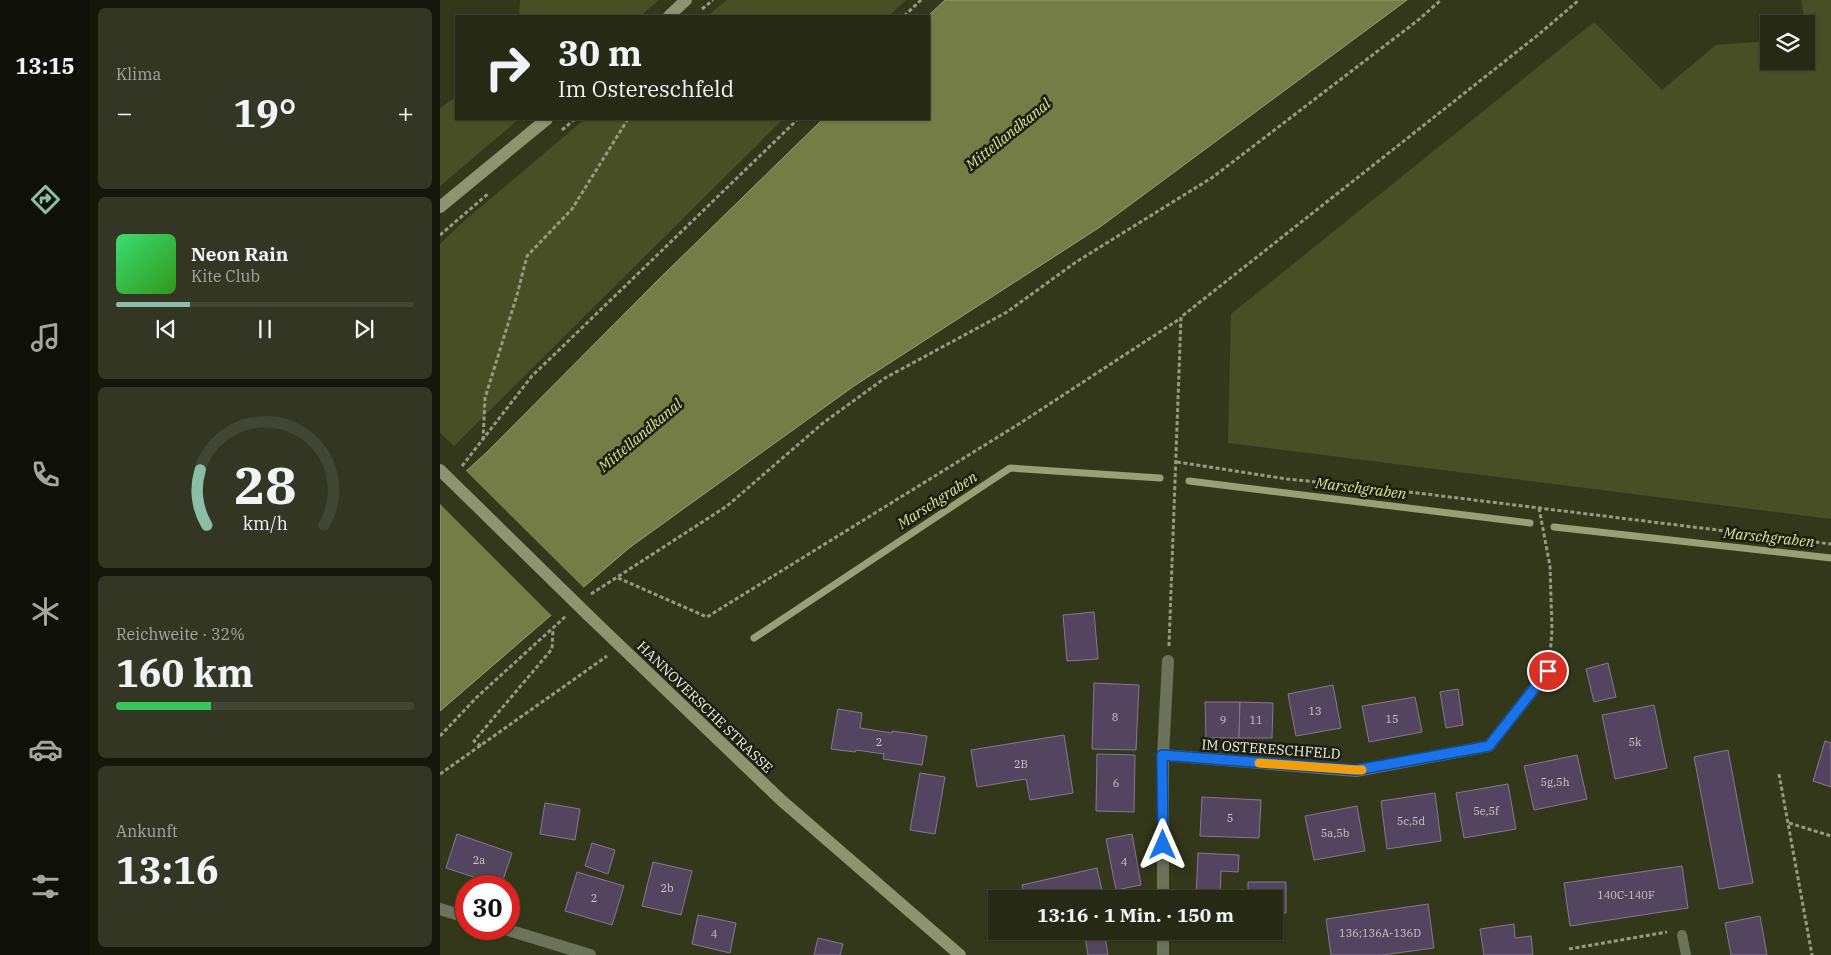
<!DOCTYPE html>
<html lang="de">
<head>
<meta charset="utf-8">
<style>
  body { margin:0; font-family:"IBM Plex Serif",serif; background:#323622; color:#f1f3f6; height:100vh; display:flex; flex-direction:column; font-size:19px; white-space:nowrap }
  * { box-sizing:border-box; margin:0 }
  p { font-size:16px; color:#a4a7a0 }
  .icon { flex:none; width:28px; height:28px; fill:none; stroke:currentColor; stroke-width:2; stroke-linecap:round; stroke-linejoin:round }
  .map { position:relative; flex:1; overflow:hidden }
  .details { display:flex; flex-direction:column; gap:8px; padding:8px; background:#15170b; width:350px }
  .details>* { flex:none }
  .top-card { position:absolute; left:15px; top:15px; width:475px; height:105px; border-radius:0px; box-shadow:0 1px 4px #0004,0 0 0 1px #424634; background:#262a14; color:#f1f3f6; overflow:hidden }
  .controls { position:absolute; left:1320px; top:15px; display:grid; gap:10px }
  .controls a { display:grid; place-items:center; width:55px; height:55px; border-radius:0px; background:#262a14; box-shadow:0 1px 4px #0004,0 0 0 1px #424634; font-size:25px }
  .speed { position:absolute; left:15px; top:875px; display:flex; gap:10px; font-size:25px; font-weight:700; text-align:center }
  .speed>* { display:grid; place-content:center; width:65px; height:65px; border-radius:50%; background:#262a14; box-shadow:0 1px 4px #0004,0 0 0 1px #424634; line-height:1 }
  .speed .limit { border:8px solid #d22; background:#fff; color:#111 }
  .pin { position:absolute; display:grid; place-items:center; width:42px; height:42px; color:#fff; margin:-21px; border:2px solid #fff; border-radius:50%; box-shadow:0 1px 5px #0007 }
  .me { position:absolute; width:55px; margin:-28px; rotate:0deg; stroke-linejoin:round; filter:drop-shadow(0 0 4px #0008) }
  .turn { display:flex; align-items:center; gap:18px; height:105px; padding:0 20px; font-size:22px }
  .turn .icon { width:65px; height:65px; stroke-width:2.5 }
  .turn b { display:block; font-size:35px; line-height:42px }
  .big { font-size:38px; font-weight:700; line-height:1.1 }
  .details .card { flex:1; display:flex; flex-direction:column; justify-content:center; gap:8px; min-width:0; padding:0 18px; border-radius:8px; background:#323622 }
  .details .dial { align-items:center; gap:0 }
  .dial svg { height:130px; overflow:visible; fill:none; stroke:#424634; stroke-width:7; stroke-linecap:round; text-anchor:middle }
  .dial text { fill:#f1f3f6; stroke:none }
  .song { display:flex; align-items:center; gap:15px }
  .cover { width:60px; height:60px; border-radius:8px; background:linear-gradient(135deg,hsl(140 70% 55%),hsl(110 70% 35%)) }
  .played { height:5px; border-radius:2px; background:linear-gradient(90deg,#8abfa5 25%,#424634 25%) }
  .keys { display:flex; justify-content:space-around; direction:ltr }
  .heat { display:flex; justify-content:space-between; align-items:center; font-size:28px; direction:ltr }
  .charge { height:8px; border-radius:4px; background:linear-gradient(90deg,#34c759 32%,#424634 0) }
  .trip { position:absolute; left:548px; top:890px; width:295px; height:50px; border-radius:0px; background:#262a14; box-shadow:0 1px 4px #0004,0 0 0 1px #424634; font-weight:700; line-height:50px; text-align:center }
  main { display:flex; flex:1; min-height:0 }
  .tab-bar { display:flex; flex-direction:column; width:90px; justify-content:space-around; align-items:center; background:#0f1108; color:#a4a7a0 }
  .tab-bar .icon { width:35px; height:35px }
  .tab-bar .current { color:#8abfa5 }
  .tab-bar b { font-size:22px; color:#f1f3f6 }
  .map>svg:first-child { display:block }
  .green { fill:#494f25 }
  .water { fill:#747d46; stroke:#99a075 }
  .pier { fill:#33381b }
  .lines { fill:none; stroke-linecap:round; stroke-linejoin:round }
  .stream { stroke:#99a075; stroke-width:7 }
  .building { fill:#53455f; stroke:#867794 }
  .path { stroke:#969a83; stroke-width:3; stroke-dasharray:4 2.5; stroke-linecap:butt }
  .lane { stroke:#6d725b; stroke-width:10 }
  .street { stroke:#6d725b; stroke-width:12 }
  .secondary { stroke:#8d946f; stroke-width:12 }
  .secondary-bridge { stroke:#8d946f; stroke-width:12 }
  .route-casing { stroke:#114b97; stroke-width:12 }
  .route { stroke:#1a73e8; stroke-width:9 }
  .slow { stroke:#f59e0b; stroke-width:9 }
  .labels { text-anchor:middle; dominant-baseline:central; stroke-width:5; stroke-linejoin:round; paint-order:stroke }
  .number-label { font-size:11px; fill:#c9c8c1 }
  .street-label { font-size:14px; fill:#f0f3e2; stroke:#1c1e11 }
  .water-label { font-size:15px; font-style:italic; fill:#d9e793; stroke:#1c1e11 }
</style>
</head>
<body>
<main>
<nav class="tab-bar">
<b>13:15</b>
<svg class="icon current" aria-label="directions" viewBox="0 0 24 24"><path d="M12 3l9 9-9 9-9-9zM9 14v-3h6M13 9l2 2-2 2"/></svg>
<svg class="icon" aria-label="music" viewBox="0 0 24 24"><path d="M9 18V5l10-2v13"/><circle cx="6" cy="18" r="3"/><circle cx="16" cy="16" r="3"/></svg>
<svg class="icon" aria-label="phone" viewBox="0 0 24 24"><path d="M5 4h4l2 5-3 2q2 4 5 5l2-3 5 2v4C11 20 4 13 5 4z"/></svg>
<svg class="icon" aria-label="climate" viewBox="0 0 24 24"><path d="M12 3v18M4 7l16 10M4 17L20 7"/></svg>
<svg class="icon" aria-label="car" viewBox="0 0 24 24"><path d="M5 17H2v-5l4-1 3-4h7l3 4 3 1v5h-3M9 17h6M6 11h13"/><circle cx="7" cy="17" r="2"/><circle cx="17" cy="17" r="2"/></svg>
<svg class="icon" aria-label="filters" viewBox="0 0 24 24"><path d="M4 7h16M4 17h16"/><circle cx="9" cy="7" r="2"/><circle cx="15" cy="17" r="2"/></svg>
</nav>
<section class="details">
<div class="card"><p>Klima</p>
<div class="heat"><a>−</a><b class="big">19°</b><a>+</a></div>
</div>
<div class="card">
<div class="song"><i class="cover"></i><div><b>Neon Rain</b><p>Kite Club</p></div></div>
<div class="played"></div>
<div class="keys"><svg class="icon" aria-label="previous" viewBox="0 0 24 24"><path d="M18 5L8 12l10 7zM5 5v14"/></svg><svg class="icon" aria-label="pause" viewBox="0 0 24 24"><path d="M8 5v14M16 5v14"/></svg><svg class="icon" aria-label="next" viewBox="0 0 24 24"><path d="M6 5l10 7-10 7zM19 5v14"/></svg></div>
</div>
<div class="card dial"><svg viewBox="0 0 100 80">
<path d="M14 69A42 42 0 1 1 86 69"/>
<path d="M14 69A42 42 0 0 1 10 35" stroke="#8abfa5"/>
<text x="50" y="56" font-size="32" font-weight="700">28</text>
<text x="50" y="72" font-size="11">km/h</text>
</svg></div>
<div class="card"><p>Reichweite · 32%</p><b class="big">160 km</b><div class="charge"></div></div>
<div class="card"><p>Ankunft</p><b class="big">13:16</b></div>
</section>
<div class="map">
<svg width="1391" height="955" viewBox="0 0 1391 955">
  <rect width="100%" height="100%" fill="#33381b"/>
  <g class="green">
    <path d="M80 0H219L200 16H79Z"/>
    <path d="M287 0H466L449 16H267Z"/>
    <path d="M1361 0H1391V519L788 443 791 314 1154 22 1222 90 1276 45 1329 41V61H1366V39L1368 38Z"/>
    <path d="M16 97V119H79L0 186V108Z"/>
    <path d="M145 119H343L14 446 0 433V244L24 221Z"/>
  </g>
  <path class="water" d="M505 0H967L660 227 414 386 189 548 0 711V495L47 452 219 279 383 119H489L488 16Z"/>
  <path class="pier" d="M24 469 145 589 113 617 0 504V491Z"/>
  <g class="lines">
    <g class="stream">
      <path d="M749 481 1090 523"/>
      <path d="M1114 527 1391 558"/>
      <path d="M314 638 570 468 720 478"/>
    </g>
  </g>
  <g class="building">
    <path d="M654 612 658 659 627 661 623 615Z"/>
    <path d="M1168 663 1176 697 1154 702 1146 669Z"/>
    <path d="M654 683 699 685 696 750 652 749Z"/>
    <path d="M893 685 901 728 856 736 848 694Z"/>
    <path d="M1018 689 1023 725 1006 728 1000 692Z"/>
    <path d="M975 697 982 732 929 742 922 706Z"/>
    <path d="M765 702H800L799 738H766Z"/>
    <path d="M800 702 833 703 832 738H799Z"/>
    <path d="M1214 705 1227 768 1175 779 1162 715Z"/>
    <path d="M398 709 422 713 420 728 452 733V731L487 736 482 765 443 759 444 754 416 750 415 752 391 749Z"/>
    <path d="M624 735 633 793 590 800 586 779 537 787 531 750Z"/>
    <path d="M1385 741 1391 743V787L1373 781Z"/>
    <path d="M1288 750 1313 883 1279 889 1254 757Z"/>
    <path d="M657 754 695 755 694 812 656 811Z"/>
    <path d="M1137 755 1147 799 1094 810 1084 766Z"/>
    <path d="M480 773 505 777 495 834 470 830Z"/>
    <path d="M1068 784 1076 829 1024 838 1016 793Z"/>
    <path d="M995 793 1001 841 947 849 941 801Z"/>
    <path d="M762 797 821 800 819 838 760 836Z"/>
    <path d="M105 803 140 809 135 840 100 834Z"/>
    <path d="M917 806 925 851 874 860 865 816Z"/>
    <path d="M17 834 72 853 61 886 6 868Z"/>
    <path d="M692 834 701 885 676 890 666 839Z"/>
    <path d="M152 843 175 850 168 874 145 866Z"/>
    <path d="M758 853 799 855 798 872 781 871 780 899H756Z"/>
    <path d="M213 862 252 871 241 915 202 906Z"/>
    <path d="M1242 866 1248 908 1130 926 1124 883Z"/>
    <path d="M657 868 664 899H585L582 885Z"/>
    <path d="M137 872 184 886 172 925 125 911Z"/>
    <path d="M808 882H846V913L834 914V899H808Z"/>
    <path d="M988 904 994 948 942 955H891L886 919Z"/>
    <path d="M258 915 296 923 290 953 252 944Z"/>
    <path d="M1320 916 1327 955H1291L1285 923Z"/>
    <path d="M1074 924 1075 938 1091 936 1093 955H1044L1040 929Z"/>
    <path d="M644 931H664L668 955H648Z"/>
    <path d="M378 938 403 944 400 955H374Z"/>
  </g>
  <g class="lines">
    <g class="path">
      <path d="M262 9 273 0"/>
      <path d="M464 16 481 0"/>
      <path d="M122 130 135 119"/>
      <path d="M0 235 49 193"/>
      <path d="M43 440 45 398 77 295 87 256 132 209 188 119"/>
      <path d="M737 462 847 479 937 488 1391 544"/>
      <path d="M22 466 92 376 358 119"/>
      <path d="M1099 508 1110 566 1112 630 1110 656"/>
      <path d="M178 578 267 617 582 422 741 318"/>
      <path d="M151 594 287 506 383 423 445 378 567 312 636 262 773 177 977 21 1001 0"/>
      <path d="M729 646 741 317 1098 35 1139 0"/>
      <path d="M0 736 37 697 126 616"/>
      <path d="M41 746 34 741 112 649 113 629"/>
      <path d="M0 774 167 656"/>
      <path d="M1339 774 1372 955"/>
      <path d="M1349 823 1391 836"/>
      <path d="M1129 949 1227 932"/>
    </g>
    <path class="lane" d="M1242 935 1246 955"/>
    <g class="street">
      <path d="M723 755 916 771 1049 746 1108 671"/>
      <path d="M723 899V755L728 661"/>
      <path d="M0 909 26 917"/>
      <path d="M65 929 150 955"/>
      <path d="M723 931V955"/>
    </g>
    <g class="secondary">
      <path d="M229 16 246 0"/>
      <path d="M0 207 107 119"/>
      <path d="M148 615 341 800 520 955"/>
    </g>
    <path class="secondary-bridge" d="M0 470 148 615"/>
  </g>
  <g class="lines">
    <g class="route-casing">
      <path id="route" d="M723 845 722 755 916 770 1049 746 1108 671"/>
    </g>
    <use href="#route" class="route"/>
    <path class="slow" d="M819 763 916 770H922"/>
  </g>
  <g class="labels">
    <g class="number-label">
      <text x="875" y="711">13</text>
      <text x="675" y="717">8</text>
      <text x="952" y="719">15</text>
      <text x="783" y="720">9</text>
      <text x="816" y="720">11</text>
      <text x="439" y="742">2</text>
      <text x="1195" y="742">5k</text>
      <text x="581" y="764">2B</text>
      <text x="1115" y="782">5g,5h</text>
      <text x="676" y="783">6</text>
      <text x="1046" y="811">5e,5f</text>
      <text x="790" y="818">5</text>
      <text x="971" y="821">5c,5d</text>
      <text x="895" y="833">5a,5b</text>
      <text x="39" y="860">2a</text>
      <text x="684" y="862">4</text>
      <text x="227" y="888">2b</text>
      <text x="1186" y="895">140C-140F</text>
      <text x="154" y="898">2</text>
      <text x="940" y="933">136;136A-136D</text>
      <text x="274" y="934">4</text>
    </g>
    <g class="street-label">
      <text transform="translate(265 707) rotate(44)">HANNOVERSCHE STRASSE</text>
      <text transform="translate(831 749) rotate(4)">IM OSTERESCHFELD</text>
    </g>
    <g class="water-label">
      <text transform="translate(568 134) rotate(-39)">Mittellandkanal</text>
      <text transform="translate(200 435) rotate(-40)">Mittellandkanal</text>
      <text transform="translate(921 488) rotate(7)">Marschgraben</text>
      <text transform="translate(497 500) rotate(-33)">Marschgraben</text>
      <text transform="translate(1329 537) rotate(6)">Marschgraben</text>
    </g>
  </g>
</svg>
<div class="controls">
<a><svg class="icon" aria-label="layers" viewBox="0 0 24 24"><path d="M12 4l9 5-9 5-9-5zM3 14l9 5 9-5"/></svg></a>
</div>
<div class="speed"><div class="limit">30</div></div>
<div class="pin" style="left:1108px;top:671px;background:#d93025"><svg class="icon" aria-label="arrive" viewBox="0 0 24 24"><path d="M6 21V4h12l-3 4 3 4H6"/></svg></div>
<svg class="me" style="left:723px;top:845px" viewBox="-20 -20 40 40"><path d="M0-17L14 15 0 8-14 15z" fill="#1a73e8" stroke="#fff" stroke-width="4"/></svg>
<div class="trip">13:16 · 1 Min. · 150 m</div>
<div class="top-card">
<div class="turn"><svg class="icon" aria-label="right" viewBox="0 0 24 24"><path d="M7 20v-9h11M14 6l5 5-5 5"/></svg><div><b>30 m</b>Im Ostereschfeld</div></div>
</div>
</div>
</main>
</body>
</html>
